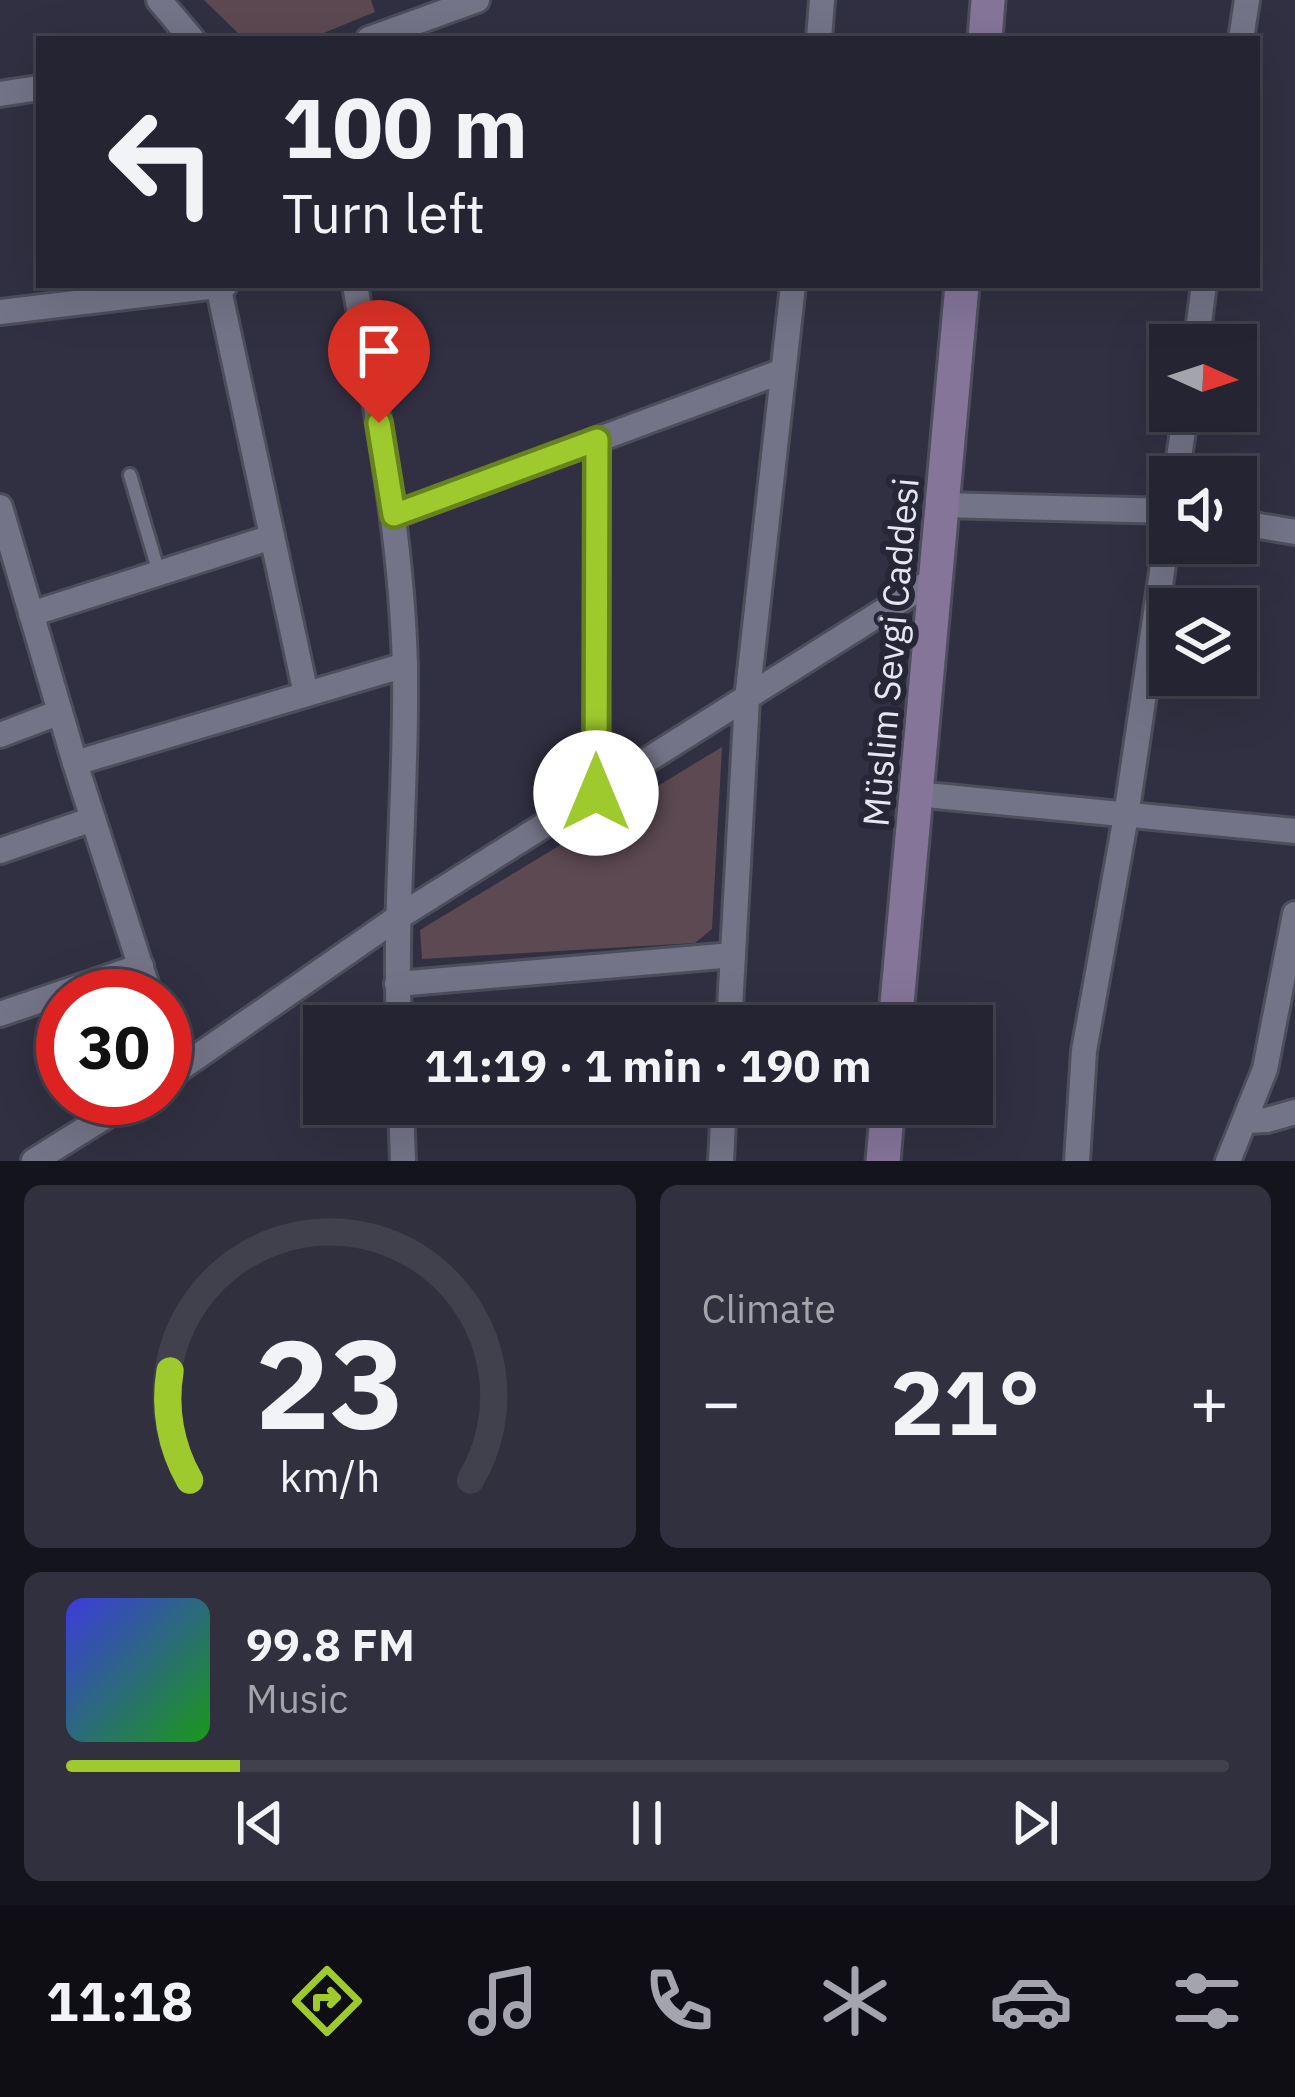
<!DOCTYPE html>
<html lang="en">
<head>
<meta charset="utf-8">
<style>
  body { margin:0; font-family:"IBM Plex Sans",sans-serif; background:#30303e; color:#f1f3f6; height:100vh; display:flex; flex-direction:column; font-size:45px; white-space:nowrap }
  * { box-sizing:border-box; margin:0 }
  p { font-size:39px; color:#a3a4ac }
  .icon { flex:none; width:66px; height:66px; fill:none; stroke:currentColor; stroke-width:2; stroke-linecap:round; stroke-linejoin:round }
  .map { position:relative; height:1161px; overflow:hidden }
  .drawer { display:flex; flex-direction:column; gap:24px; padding:24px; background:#14141c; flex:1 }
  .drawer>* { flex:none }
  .top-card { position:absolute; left:36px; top:36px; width:1224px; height:252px; border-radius:0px; box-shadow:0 12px 48px #0002,0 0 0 3px #41414d; background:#242432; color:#f1f3f6; overflow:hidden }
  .needle { width:78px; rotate:93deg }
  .fabs { position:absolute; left:1149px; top:324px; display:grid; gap:24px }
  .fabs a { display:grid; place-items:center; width:108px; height:108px; border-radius:0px; background:#242432; box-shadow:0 12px 48px #0002,0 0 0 3px #41414d; font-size:60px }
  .speed { position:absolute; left:36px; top:969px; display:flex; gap:24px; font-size:60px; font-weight:700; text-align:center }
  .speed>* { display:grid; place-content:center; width:156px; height:156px; border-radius:50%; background:#242432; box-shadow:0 12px 48px #0002,0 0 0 3px #41414d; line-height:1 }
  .speed .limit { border:18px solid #d22; background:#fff; color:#111 }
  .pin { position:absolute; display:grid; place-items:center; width:102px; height:102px; color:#fff; margin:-123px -51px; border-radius:50% 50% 50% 0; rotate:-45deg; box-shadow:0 0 12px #0007 }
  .pin .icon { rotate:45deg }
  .me { position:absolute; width:132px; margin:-66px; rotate:0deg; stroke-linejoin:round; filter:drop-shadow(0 0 9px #0008) }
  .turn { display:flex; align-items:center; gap:42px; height:252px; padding:0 48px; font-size:54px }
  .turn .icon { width:156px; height:156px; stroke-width:2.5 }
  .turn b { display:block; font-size:84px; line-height:102px }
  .big { font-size:90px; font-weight:800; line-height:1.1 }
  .drawer .widget { flex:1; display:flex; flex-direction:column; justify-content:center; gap:18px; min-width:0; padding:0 42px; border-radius:18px; background:#30303e }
  .drawer .dial { align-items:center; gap:0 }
  .dial svg { height:312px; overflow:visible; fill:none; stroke:#41414d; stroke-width:7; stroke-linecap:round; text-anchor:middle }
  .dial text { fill:#f1f3f6; stroke:none }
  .song { display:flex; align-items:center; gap:36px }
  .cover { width:144px; height:144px; border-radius:18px; background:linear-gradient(135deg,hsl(240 70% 55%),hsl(120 70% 35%)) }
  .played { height:12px; border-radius:6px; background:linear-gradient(90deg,#9fca2d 15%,#41414d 15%) }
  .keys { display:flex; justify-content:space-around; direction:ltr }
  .heat { display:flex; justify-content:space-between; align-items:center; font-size:66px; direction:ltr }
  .drawer .tiles { flex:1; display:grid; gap:24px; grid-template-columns:1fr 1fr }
  .widget:last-child { grid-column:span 2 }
  .trip { position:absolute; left:303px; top:1005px; width:690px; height:120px; border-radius:0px; background:#242432; box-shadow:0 12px 48px #0002,0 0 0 3px #41414d; font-weight:800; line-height:120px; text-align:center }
  .tab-bar { display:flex; height:192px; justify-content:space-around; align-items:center; background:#0e0e14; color:#a3a4ac }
  .tab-bar .icon { width:84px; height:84px }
  .tab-bar .current { color:#9fca2d }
  .tab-bar b { font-size:54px; color:#f1f3f6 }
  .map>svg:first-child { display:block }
  .green { fill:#5c4952 }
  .building { fill:#424f5f; stroke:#6e7c8d; stroke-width:3 }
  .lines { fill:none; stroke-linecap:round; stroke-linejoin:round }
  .lane-casing { stroke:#4d4e5c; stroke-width:18 }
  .street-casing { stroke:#4d4e5c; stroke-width:30 }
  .secondary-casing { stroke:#4d4e5c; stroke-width:39 }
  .lane { stroke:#747488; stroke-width:12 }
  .street { stroke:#747488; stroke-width:24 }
  .secondary { stroke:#847599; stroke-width:33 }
  .route-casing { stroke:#67831d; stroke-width:30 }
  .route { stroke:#9fca2d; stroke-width:21 }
  .labels { text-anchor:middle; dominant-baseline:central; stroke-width:12; stroke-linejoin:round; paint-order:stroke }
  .street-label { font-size:36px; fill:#e5e6f1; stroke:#262637 }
</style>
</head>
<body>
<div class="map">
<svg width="1295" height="1161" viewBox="0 0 1295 1161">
  <rect width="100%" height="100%" fill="#303042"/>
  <g class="green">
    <path d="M204 0H371L375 12 309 39H244Z"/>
    <path d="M722 747 712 929 695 943 422 959 420 930Z"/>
  </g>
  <path class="building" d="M507 1008 516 1026H472Z"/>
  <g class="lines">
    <g class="lane-casing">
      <path id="lane" d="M130 475 159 573"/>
    </g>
    <g class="street-casing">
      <g id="street">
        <path d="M159 0 192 39"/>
        <path d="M369 39 477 0"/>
        <path d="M819 39 822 0"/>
        <path d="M1241 39 1247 0"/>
        <path d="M0 94 39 88"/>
        <path d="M218 285 306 694"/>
        <path d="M355 285C377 412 402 539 405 668 407 787 394 907 399 1026"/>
        <path d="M0 312 225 285"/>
        <path d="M1196 345 1204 285"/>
        <path d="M1176 477 1186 411"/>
        <path d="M942 505 1170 511"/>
        <path d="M0 507 75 763 150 996"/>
        <path d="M394 515 783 371"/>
        <path d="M1236 522 1295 532"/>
        <path d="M31 614 272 537"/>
        <path d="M0 735 60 712"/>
        <path d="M75 763 405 665"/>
        <path d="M597 793V440"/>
        <path d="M916 794 1295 831"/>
        <path d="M0 851 93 819"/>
        <path d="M397 984 733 955"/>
        <path d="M0 1014 141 966"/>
        <path d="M729 1026 747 699 793 285"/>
        <path d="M165 1042 175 1073"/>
        <path d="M165 1079 397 918 936 578"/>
        <path d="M401 1104 403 1161"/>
        <path d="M1246 1121 1267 1120 1295 1112"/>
        <path d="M34 1161 135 1098"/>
        <path d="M721 1161 724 1104"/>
        <path d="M1077 1161 1084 1051 1126 816 1170 518"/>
        <path d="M1228 1161 1265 1069 1295 914"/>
      </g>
    </g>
    <g class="secondary-casing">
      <g id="secondary">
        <path d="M985 39 988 0"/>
        <path d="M895 1026 962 285"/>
        <path d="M883 1161 888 1104"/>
      </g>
    </g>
    <use href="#lane" class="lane"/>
    <use href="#street" class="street"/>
    <use href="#secondary" class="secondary"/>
  </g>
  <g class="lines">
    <g class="route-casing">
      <path id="route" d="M379 423 394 515 597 440 596 793"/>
    </g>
    <use href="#route" class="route"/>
  </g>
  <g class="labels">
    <g class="street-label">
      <text transform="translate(890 652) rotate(-85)">Müslim Sevgi Caddesi</text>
    </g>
  </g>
</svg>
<div class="fabs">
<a><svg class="needle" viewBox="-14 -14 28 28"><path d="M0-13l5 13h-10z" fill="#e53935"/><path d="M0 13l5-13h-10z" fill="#a3a4ac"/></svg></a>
<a><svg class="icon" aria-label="sound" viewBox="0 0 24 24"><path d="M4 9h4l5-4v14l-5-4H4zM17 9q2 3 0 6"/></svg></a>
<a><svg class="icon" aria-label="layers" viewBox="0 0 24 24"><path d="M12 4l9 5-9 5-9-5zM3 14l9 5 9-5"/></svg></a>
</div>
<div class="speed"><div class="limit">30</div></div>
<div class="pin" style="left:379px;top:423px;background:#d93025"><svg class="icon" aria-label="arrive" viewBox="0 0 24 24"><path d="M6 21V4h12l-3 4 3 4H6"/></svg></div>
<svg class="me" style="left:596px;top:793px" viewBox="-20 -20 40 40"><circle r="19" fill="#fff"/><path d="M0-13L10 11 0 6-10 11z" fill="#9fca2d"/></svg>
<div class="trip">11:19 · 1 min · 190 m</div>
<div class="top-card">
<div class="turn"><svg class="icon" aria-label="left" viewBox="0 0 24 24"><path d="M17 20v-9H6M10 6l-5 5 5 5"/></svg><div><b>100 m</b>Turn left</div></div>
</div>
</div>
<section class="drawer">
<div class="tiles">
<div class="widget dial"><svg viewBox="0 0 100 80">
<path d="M14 69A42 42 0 1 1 86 69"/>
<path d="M14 69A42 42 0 0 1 9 41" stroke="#9fca2d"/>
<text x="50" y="56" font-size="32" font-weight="700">23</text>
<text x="50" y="72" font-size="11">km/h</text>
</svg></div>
<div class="widget"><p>Climate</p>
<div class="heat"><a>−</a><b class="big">21°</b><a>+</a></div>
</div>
<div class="widget">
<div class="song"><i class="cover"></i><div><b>99.8 FM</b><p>Music</p></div></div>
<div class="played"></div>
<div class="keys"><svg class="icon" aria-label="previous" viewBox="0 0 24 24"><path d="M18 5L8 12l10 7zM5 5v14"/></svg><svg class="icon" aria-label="pause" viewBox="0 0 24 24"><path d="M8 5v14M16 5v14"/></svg><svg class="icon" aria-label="next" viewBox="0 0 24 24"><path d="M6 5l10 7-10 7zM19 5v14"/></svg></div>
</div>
</div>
</section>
<nav class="tab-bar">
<b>11:18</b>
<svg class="icon current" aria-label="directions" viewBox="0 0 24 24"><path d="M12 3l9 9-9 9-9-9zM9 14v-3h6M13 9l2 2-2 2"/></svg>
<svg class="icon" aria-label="music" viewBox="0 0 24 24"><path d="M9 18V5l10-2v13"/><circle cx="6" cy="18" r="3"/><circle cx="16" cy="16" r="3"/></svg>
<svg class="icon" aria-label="phone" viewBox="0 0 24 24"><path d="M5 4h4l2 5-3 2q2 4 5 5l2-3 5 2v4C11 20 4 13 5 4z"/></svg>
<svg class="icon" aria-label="climate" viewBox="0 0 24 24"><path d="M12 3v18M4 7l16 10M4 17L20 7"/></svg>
<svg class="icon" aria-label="car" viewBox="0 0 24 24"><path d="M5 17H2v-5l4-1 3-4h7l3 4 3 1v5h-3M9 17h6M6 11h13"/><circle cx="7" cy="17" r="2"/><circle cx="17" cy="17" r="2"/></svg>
<svg class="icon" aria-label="filters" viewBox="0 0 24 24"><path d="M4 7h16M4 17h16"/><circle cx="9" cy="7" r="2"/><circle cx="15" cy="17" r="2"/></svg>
</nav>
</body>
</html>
